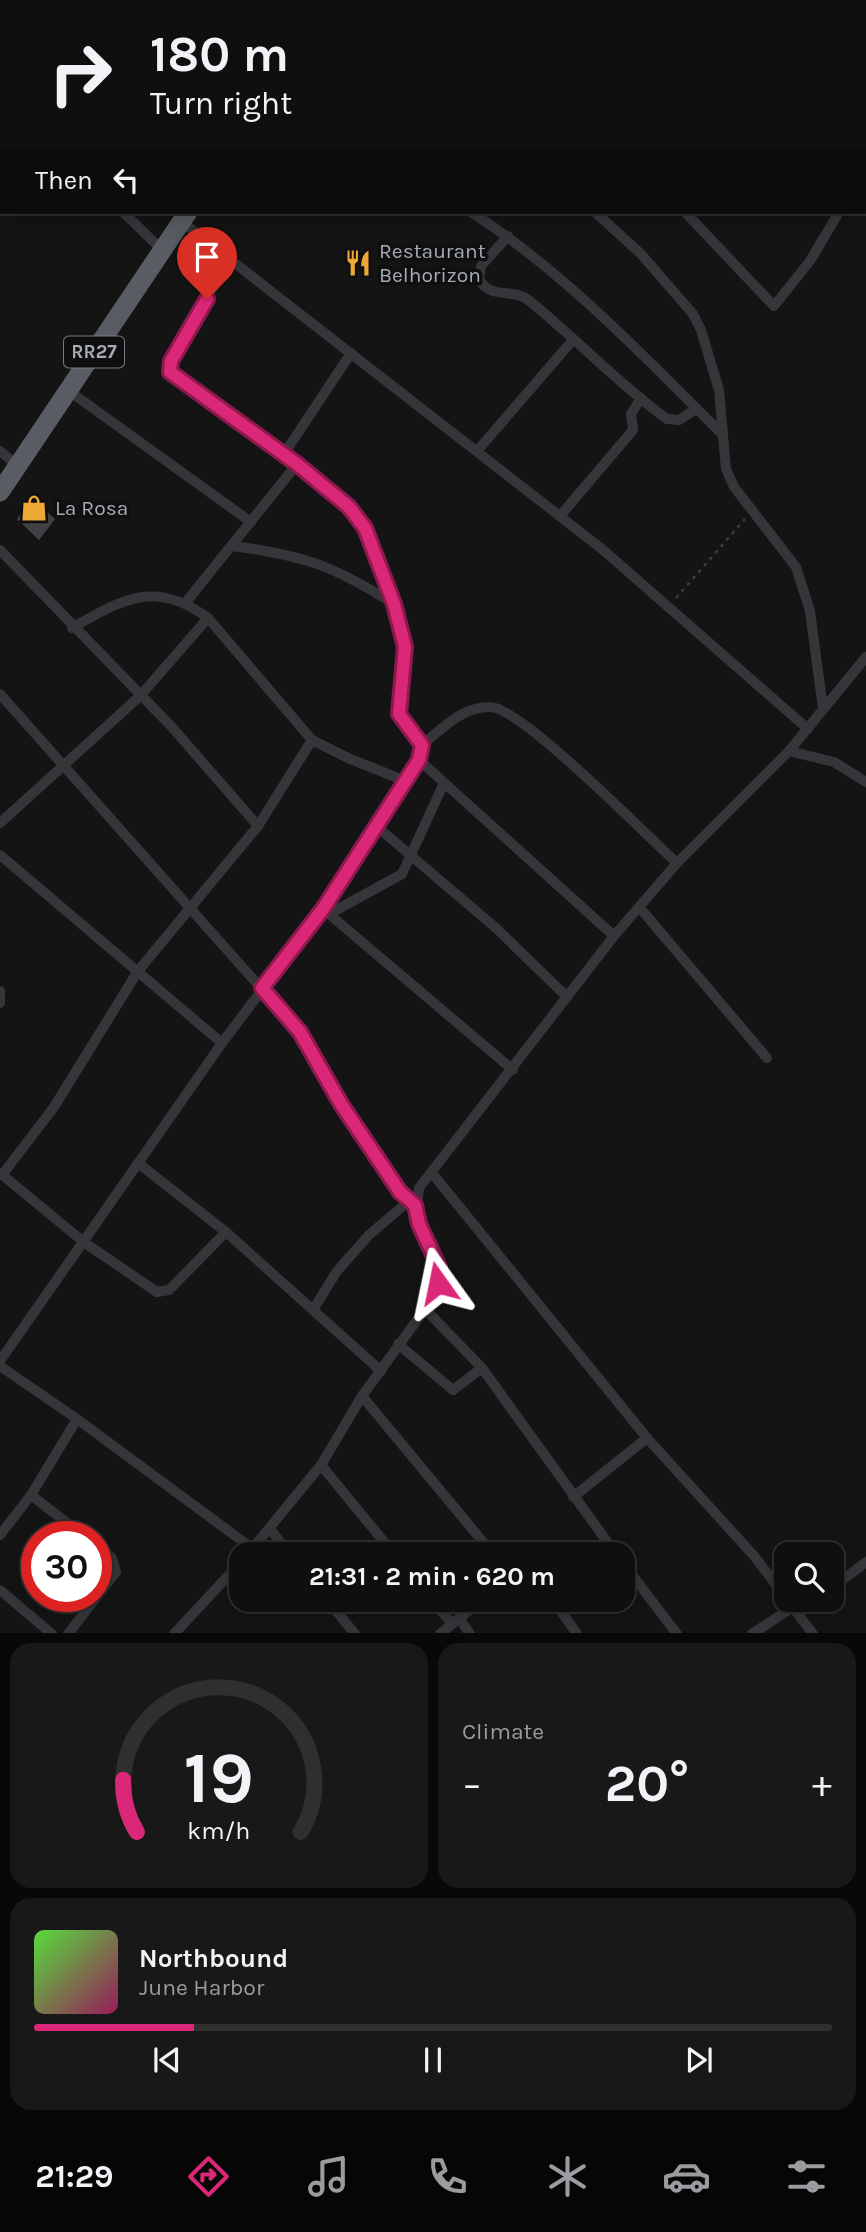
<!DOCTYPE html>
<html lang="en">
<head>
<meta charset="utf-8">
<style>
  body { margin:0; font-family:Karla,sans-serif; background:#181819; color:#f1f3f6; height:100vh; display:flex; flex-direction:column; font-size:26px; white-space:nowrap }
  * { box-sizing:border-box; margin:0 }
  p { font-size:23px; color:#9b9c9f }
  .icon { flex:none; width:38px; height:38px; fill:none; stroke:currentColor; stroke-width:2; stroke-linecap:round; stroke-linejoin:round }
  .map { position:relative; height:1633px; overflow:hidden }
  .drawer { display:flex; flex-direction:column; gap:10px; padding:10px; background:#080809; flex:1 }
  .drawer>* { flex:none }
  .hud { position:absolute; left:0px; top:0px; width:866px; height:214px; box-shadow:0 4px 18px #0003,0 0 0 2px #2f2f30; background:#0f0f10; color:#f1f3f6; overflow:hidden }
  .fabs { position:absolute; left:774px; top:1542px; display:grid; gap:14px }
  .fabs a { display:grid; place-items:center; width:70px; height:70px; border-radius:14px; background:#0f0f10; box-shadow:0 4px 18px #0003,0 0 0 2px #2f2f30; font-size:35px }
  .speed { position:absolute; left:21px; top:1521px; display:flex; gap:14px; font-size:35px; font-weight:700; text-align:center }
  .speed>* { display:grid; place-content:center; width:91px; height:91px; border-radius:50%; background:#0f0f10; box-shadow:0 4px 18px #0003,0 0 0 2px #2f2f30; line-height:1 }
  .speed .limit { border:10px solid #d22; background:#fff; color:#111 }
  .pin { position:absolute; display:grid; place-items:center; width:60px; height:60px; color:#fff; margin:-72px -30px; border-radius:50% 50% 50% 0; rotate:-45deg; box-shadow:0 0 7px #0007 }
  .pin .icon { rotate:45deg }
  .me { position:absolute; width:77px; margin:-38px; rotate:348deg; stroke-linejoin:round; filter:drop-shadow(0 0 5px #0008) }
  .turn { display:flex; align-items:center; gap:24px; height:147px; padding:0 35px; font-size:32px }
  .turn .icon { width:91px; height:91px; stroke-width:2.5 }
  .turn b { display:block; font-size:49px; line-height:60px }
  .then { display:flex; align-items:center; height:66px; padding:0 35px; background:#0003; gap:14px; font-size:26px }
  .big { font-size:52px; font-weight:700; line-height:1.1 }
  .drawer .widget { flex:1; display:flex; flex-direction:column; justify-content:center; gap:10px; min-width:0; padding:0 24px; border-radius:21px; background:#181819 }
  .drawer .dial { align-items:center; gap:0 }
  .dial svg { height:182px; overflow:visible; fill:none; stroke:#2f2f30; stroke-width:7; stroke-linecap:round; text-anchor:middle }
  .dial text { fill:#f1f3f6; stroke:none }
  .song { display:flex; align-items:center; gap:21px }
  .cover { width:84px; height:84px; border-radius:10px; background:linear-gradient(135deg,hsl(110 70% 55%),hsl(330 70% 35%)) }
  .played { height:7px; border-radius:4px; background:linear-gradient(90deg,#db2777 20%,#2f2f30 20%) }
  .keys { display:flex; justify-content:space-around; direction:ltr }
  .heat { display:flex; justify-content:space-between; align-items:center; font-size:38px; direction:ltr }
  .drawer .tiles { flex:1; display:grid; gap:10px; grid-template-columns:1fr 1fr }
  .widget:last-child { grid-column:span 2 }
  .trip { position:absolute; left:229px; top:1542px; width:406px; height:70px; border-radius:21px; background:#0f0f10; box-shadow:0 4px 18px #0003,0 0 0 2px #2f2f30; font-weight:700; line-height:70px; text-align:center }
  .tabs { display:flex; height:112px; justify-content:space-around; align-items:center; background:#060606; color:#9b9c9f }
  .tabs .icon { width:49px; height:49px }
  .tabs .on { color:#db2777 }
  .tabs b { font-size:32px; color:#f1f3f6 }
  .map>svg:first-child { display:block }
  .building { fill:#404145 }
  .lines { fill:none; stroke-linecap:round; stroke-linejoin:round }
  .path { stroke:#3b3d41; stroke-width:2.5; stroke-dasharray:3.5 5; stroke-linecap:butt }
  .service { stroke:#35363a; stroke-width:5 }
  .minor { stroke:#35363a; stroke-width:10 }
  .trunk { stroke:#595c62; stroke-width:19 }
  .route-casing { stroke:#8e194d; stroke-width:18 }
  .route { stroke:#db2777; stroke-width:12 }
  .labels { text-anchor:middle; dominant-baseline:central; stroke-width:7; stroke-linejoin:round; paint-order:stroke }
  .shield { fill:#0f0f10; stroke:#797c84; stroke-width:2 }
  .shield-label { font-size:19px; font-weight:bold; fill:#a6abb5 }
  .poi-label { font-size:21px; fill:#a6abb5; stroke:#0f0f10; text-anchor:start }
</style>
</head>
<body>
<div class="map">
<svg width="866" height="1634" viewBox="0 0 866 1634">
  <rect width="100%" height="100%" fill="#141415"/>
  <path class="building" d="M32 498 55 519 39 540 17 519Z"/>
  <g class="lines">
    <path class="path" d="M676 598 745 519"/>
    <g class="service">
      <path d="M255 0 256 2"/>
      <path d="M59 2 60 0"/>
      <path d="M0 58 2 56"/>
    </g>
    <g class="minor">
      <path d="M385 0 387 2"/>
      <path d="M504 0 505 2"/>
      <path d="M737 0 739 2"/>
      <path d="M528 2 530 0"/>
      <path d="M618 2 619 0"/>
      <path d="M709 2 710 0"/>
      <path d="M864 18 866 16"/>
      <path d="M864 88 866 89"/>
      <path d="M0 91 2 92"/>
      <path d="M864 173 866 170"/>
      <path d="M123 212 162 250"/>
      <path d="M471 212C563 271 645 357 722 434"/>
      <path d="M595 212 641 254 693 314 701 330 719 390 726 469 734 487 796 567 810 611 823 709"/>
      <path d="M685 212 774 306 810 261 839 212"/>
      <path d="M182 222 602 549 808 729"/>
      <path d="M508 236 481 266 479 279C490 300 512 288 527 299 575 337 617 383 667 419L679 420 696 409"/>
      <path d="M69 391 251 522"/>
      <path d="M0 451 17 465"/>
      <path d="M477 451 572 341"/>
      <path d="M284 454 351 353"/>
      <path d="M560 516 633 430 631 414 641 398"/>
      <path d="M232 546C304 555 334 566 394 604"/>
      <path d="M0 550 171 726 258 826"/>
      <path d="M186 602 297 464"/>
      <path d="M72 628C123 599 155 579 208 618L312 740 348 758 403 780"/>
      <path d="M0 694 300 1032 341 1104 400 1192 415 1205"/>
      <path d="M422 745C442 729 461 707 490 707 521 707 647 836 677 863"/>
      <path d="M789 751 834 762 866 782"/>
      <path d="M419 760 614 936"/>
      <path d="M0 823 140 696 208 618"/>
      <path d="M375 825 496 928 567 997"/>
      <path d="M0 855 222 1043"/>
      <path d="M640 908 767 1058"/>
      <path d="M323 909 513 1070"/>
      <path d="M329 914 402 874 444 783"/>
      <path d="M0 991V1003"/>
      <path d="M138 1163 226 1232 381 1371"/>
      <path d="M0 1173 85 1243 157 1292 169 1290 226 1232"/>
      <path d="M432 1173 647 1438 573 1497"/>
      <path d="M2 1175 54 1107 138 971 258 826 312 740"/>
      <path d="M425 1309 482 1368 616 1554"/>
      <path d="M313 1310 337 1271 369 1235 410 1200"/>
      <path d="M398 1344 453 1390 482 1368"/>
      <path d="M0 1361 222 1043 323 909 419 760 422 745 399 714 405 647 394 604 365 528 349 507 297 464 170 372 171 361 230 258"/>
      <path d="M0 1366 77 1419 253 1549"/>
      <path d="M362 1396 493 1554"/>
      <path d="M647 1438 755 1557 786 1598"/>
      <path d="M321 1465 394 1554"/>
      <path d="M31 1495 84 1536"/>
      <path d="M270 1529 290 1554"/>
      <path d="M0 1535 31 1495 77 1419"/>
      <path d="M248 1554 321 1465 362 1396 425 1309 438 1283 439 1267 416 1213 419 1188 614 936 677 863 789 751 866 657"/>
      <path d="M623 1563 677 1634"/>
      <path d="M831 1589 866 1562"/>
      <path d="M0 1590 52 1634"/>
      <path d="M327 1600 355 1634"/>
      <path d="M432 1600 452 1624"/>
      <path d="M553 1600 577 1634"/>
      <path d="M789 1602 813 1634"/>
      <path d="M459 1618 470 1634"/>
      <path d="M68 1634 116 1572 112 1558 96 1546"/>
      <path d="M174 1634 242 1561"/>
      <path d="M440 1634 482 1600"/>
      <path d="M752 1634 793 1607 812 1600"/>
    </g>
    <g class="trunk">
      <path d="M323 2 324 0"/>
      <path d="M0 492 188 212"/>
    </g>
  </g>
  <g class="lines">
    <g class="route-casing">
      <path id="route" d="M207 299 171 361 170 372 297 464 349 507 365 528 394 604 405 647 399 714 422 745 419 760 323 909 262 988 300 1032 341 1104 400 1192 415 1205 419 1224 439 1267 438 1283"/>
    </g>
    <use href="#route" class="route"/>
  </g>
  <defs>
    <g id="restaurant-bare" transform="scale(2.1)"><path d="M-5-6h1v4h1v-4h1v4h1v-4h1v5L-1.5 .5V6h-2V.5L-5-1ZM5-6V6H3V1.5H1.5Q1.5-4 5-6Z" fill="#eda734" stroke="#0f0f10" stroke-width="2.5" paint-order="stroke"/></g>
    <g id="shop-bare" transform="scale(2.1)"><path d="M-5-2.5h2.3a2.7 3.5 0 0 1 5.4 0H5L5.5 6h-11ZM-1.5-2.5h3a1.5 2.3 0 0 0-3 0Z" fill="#eda734" stroke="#0f0f10" stroke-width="2.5" paint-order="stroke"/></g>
  </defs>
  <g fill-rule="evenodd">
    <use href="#restaurant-bare" x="358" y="263"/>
    <use href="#shop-bare" x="34" y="508"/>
  </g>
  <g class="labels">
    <rect class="shield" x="64" y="336.5" width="60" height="31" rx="5"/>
    <g class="shield-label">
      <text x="94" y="352">RR27</text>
    </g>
    <g class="poi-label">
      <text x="379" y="251">Restaurant<tspan x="379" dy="24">Belhorizon</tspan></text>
      <text x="55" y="508">La Rosa</text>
    </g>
  </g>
</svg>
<div class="fabs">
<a><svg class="icon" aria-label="search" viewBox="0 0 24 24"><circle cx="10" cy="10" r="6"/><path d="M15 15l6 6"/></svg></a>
</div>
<div class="speed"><div class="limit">30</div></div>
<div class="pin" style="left:207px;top:299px;background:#d93025"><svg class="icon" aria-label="arrive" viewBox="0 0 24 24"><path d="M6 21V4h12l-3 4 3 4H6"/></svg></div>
<svg class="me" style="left:438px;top:1283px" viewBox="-20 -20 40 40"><path d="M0-17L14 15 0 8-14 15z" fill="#db2777" stroke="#fff" stroke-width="4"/></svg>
<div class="trip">21:31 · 2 min · 620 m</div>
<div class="hud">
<div class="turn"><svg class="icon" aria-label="right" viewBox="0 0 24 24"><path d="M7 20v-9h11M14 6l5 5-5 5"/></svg><div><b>180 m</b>Turn right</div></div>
<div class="then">Then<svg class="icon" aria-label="left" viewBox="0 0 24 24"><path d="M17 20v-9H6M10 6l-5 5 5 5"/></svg></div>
</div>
</div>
<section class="drawer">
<div class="tiles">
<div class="widget dial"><svg viewBox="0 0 100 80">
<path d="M14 69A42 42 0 1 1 86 69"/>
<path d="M14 69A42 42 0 0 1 8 46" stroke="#db2777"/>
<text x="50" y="56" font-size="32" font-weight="700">19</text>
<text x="50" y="72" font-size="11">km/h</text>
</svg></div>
<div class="widget"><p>Climate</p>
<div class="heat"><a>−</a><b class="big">20°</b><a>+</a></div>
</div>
<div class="widget">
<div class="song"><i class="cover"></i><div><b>Northbound</b><p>June Harbor</p></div></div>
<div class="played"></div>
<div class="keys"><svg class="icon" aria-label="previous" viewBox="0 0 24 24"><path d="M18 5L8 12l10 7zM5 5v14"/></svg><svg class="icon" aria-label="pause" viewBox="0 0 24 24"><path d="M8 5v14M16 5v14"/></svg><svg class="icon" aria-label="next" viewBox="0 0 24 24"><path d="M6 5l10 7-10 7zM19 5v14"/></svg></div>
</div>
</div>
</section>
<nav class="tabs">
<b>21:29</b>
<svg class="icon on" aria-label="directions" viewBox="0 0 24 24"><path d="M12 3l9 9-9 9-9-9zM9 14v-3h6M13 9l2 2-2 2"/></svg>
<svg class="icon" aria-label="music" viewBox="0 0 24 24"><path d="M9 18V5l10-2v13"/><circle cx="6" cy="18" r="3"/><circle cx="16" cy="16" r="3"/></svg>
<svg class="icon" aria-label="phone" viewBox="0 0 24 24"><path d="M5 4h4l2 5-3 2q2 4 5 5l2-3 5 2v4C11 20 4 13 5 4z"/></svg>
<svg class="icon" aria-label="climate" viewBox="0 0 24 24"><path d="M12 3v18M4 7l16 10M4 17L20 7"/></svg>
<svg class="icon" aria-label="car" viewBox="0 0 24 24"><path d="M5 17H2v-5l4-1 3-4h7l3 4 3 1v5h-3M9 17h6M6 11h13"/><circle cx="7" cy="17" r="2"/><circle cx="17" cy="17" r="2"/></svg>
<svg class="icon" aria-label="filters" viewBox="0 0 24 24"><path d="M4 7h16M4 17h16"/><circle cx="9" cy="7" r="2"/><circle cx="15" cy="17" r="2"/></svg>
</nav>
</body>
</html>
